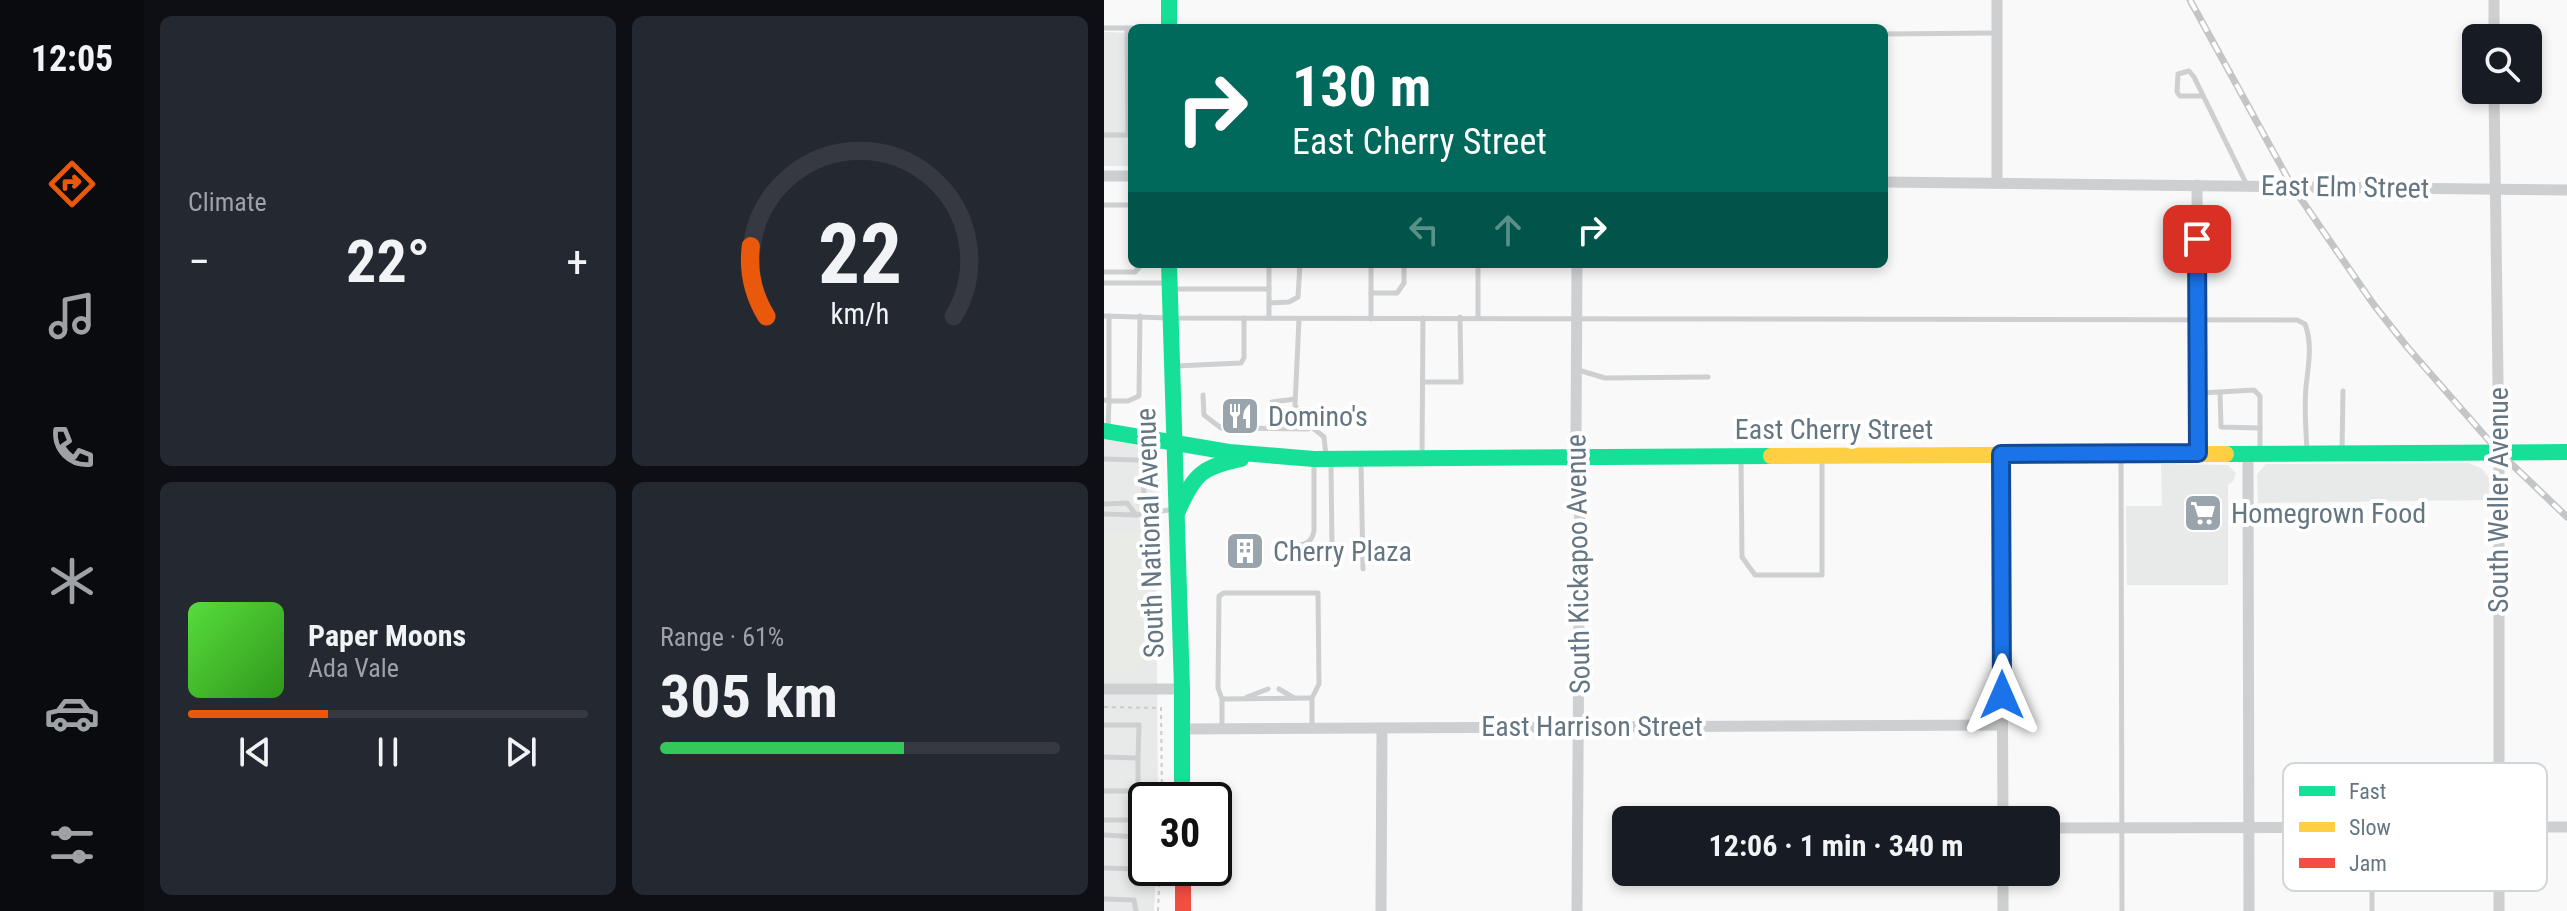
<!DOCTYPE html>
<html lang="en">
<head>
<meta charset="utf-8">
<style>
  body { margin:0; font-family:"Roboto Condensed",sans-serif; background:#242831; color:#f1f3f6; height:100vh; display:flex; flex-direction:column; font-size:30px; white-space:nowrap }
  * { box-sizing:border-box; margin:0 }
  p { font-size:26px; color:#9ea1a6 }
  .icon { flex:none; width:44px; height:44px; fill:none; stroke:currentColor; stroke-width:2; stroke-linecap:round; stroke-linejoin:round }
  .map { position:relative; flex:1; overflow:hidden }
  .sheet { display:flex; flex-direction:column; gap:16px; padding:16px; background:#0d0f14; width:960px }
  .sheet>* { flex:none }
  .hud { position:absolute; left:24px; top:24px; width:760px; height:244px; border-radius:12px; box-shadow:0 4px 12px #0003; background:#00695c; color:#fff; overflow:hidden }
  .tools { position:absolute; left:1358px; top:24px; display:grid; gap:16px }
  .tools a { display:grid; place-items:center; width:80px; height:80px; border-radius:12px; background:#171b24; box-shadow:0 4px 12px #0003; font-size:40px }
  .speed { position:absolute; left:24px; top:782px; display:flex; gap:16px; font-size:40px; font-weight:700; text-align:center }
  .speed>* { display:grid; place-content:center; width:104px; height:104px; border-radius:50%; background:#171b24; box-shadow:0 4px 12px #0003; line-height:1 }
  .speed .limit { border:4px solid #111; border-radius:12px; background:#fff; color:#111 }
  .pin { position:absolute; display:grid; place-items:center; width:68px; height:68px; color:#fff; margin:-34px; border-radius:16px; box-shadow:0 4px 12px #0006 }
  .me { position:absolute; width:88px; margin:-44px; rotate:0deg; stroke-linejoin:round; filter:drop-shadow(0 0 6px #0008) }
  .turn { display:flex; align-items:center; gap:28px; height:168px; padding:0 32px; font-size:36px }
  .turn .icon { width:104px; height:104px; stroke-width:2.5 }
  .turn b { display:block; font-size:56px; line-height:68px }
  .lanes { display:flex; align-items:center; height:76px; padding:0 32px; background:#0003; justify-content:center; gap:40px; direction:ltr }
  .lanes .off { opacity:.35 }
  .big { font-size:60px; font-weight:700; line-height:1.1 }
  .sheet .card { flex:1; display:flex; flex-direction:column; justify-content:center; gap:12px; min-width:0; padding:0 28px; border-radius:12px; background:#242831 }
  .sheet .dial { align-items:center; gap:0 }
  .dial svg { height:208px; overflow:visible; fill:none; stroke:#363941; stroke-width:7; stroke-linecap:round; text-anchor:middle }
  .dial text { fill:#f1f3f6; stroke:none }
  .song { display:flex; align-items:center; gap:24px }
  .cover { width:96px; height:96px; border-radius:12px; background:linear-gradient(135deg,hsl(110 70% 55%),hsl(110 70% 35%)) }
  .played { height:8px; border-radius:4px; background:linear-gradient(90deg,#ea580c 35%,#363941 35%) }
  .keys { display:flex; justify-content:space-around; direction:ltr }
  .heat { display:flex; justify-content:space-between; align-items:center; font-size:44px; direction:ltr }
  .charge { height:12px; border-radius:6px; background:linear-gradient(90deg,#34c759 61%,#363941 0) }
  .sheet .tiles { flex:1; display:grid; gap:16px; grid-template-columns:repeat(2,1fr) }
  .trip { position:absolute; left:508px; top:806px; width:448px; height:80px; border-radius:12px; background:#171b24; box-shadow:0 4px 12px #0003; font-weight:700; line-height:80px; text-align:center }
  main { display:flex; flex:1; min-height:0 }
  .dock { display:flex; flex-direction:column; width:144px; justify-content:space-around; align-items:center; background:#090b0e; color:#9ea1a6 }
  .dock .icon { width:56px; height:56px }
  .dock .active { color:#ea580c }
  .dock b { font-size:36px; color:#f1f3f6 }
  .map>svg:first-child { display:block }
  .built { fill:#e8e9e9 }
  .green { fill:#e8ebe6 }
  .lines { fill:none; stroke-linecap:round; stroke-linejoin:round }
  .path { stroke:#cbcccd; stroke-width:2; stroke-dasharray:4 4; stroke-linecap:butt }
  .lane { stroke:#cecfd0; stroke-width:5 }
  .street { stroke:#cecfd0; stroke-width:11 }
  .fast { stroke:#16e098; stroke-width:16 }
  .slow { stroke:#ffcf43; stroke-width:16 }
  .jam { stroke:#f24e42; stroke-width:16 }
  .rail-casing { stroke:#c3c5c6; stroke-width:7 }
  .rail { stroke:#fff; stroke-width:4; stroke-dasharray:12; stroke-linecap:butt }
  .route-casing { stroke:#114b97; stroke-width:20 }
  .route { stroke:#1a73e8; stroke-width:14 }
  .labels { text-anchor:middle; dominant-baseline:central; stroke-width:8; stroke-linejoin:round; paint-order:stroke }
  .street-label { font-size:28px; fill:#657683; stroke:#fff }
  .poi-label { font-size:28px; fill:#657683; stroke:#fff; text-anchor:start }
  .key { fill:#fff; stroke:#d1d6da; stroke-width:2 }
  .key-label { font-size:22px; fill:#657683 }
</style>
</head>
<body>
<main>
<nav class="dock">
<b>12:05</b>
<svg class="icon active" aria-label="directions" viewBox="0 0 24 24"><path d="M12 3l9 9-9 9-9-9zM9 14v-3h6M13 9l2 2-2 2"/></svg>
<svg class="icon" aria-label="music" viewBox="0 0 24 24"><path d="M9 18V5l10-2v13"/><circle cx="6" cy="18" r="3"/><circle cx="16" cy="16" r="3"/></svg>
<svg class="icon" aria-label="phone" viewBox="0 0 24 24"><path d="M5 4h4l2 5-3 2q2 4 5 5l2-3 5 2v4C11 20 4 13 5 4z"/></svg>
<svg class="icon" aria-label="climate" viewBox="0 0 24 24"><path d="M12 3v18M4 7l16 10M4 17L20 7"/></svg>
<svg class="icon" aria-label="car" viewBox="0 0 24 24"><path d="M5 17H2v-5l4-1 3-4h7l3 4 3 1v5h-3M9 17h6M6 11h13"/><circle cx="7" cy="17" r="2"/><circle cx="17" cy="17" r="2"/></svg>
<svg class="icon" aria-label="filters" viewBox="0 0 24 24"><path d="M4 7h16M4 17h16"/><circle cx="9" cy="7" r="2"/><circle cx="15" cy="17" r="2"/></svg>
</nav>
<section class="sheet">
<div class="tiles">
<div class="card"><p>Climate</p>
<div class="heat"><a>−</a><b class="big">22°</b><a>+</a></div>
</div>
<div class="card dial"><svg viewBox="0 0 100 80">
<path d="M14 69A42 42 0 1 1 86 69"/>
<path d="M14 69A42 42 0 0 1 8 42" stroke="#ea580c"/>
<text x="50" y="56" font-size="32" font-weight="700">22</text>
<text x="50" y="72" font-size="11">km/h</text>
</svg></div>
<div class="card">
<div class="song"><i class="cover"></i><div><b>Paper Moons</b><p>Ada Vale</p></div></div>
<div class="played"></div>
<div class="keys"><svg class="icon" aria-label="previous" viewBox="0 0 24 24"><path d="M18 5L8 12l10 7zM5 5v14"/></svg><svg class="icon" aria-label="pause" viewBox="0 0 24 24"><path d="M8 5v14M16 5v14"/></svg><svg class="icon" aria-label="next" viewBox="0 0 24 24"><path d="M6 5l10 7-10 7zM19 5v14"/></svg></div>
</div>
<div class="card"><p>Range · 61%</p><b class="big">305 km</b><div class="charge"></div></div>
</div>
</section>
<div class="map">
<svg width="1463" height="911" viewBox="0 0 1463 911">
  <rect width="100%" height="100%" fill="#f9f9f9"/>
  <g class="built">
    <path d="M0 32 28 33V166H0Z"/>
    <path d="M0 439 43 447 50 452 55 467 56 529H52L54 800H42V868H52L50 911H0Z"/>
    <path d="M1365 463 1378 469 1384 476 1389 500 1154 503 1153 474 1162 464Z"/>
    <path d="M1057 464 1124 465 1132 473 1129 481 1124 485V585H1023L1022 506H1058Z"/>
  </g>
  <path class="green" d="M0 532 47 533 44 657 22 673H0Z"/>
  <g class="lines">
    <g class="path">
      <path d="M0 707 57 708 58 800"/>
      <path d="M54 911 56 868"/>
    </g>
    <g class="lane">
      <path d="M0 28H28"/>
      <path d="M688 28V27"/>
      <path d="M780 34 892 33"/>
      <path d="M1099 96H1076L1073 92 1074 74 1085 71 1090 77 1143 185"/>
      <path d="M0 135H24L23 28"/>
      <path d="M0 205H28"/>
      <path d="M165 264V318"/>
      <path d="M267 264V319"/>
      <path d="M374 264V317"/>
      <path d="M0 272H31L38 264"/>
      <path d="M0 283H63"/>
      <path d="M70 289H165"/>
      <path d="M267 293H293L300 283V264"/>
      <path d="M165 303 185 302 194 297 196 264"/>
      <path d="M0 316 66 318 1193 320 1201 324C1209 345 1204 366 1202 387 1200 408 1202 430 1203 451"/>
      <path d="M5 316V401H24L35 396 36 316"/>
      <path d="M195 319 191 405 199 420 220 437 222 456"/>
      <path d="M72 366 137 363 140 358V318"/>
      <path d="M474 370 501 378 604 377"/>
      <path d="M319 382H357L356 317"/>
      <path d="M1116 392 1150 390 1156 396V428"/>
      <path d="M1095 393 1116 392 1117 427 1156 428V451"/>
      <path d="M99 395 100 415 117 428 204 429 215 418 235 416"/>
      <path d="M0 400 5 401 4 430"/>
      <path d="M167 428 168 402 191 399"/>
      <path d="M1238 451 1239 391"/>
      <path d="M318 456 319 318"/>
      <path d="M1017 458 1018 911"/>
      <path d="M0 459 34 460 37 463 42 513"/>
      <path d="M637 460 638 557 651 575H718V458"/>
      <path d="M257 463 259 569"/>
      <path d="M227 464 228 548 229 557 235 566"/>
      <path d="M0 504 23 503 32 515"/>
      <path d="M0 514 32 515 71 509"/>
      <path d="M182 546C196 545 207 547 210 531V464"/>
      <path d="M175 689 190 698"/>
      <path d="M143 697 164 689"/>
      <path d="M118 699 208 698"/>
      <path d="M0 725H35L34 758 0 757"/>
      <path d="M118 728V699L114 688 115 596 120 593H214L215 684 208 698V729"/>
      <path d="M0 791H34"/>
      <path d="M0 820H34V758"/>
      <path d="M1268 828V911"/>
      <path d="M0 835 33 837V865L31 869 0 868"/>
      <path d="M0 899 30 900 32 911"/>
    </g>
    <g class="street">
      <path d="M1390 0V38"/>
      <path d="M1390 90 1395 452V911"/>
      <path d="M0 176H28"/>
      <path d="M780 182 1463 190"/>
      <path d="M893 183V0"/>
      <path d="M1093 185 1094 453"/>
      <path d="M473 264 472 439 476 470 473 911"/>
      <path d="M1144 453 1145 911"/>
      <path d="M897 454 899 820"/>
      <path d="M0 689H78"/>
      <path d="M78 729 898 725"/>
      <path d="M942 828 1463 827"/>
      <path d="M277 911 278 729"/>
      <path d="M899 911V872"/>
    </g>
    <g class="fast">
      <path d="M65 0V28"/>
      <path d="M65 264 78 689V800"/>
      <path d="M0 431 125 452 210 459 667 456"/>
      <path d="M1122 454 1463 452"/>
      <path d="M74 511C90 475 97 467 137 459"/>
    </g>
    <path class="slow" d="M667 456 1122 454"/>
    <path class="jam" d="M79 868V911"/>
    <g class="rail-casing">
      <path id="rail" d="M1086 0 1188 186 1270 305 1304 348 1395 452 1463 517"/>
    </g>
    <use href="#rail" class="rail"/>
  </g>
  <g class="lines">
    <g class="route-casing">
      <path id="route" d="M898 695 897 454 1094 453 1093 239"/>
    </g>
    <use href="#route" class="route"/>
  </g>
  <defs>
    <g id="restaurant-square" transform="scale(2)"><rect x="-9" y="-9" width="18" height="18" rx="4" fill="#99a4ac" stroke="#fff"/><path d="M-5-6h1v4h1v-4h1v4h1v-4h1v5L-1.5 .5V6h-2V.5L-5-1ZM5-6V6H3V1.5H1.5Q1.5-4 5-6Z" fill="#fff"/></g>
    <g id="supermarket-square" transform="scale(2)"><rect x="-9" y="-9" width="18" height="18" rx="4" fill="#99a4ac" stroke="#fff"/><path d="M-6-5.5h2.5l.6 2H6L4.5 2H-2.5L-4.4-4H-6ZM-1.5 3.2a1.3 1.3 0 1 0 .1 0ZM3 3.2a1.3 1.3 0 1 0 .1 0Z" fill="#fff"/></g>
    <g id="building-square" transform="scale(2)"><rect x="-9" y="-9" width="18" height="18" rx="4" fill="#99a4ac" stroke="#fff"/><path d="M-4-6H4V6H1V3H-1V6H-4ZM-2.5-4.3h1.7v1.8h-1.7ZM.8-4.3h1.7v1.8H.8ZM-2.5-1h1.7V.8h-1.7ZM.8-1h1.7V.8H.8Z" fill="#fff"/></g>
  </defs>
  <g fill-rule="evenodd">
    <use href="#restaurant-square" x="136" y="416"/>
    <use href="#supermarket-square" x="1099" y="513"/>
    <use href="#building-square" x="141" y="551"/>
  </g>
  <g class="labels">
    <g class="street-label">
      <text transform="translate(1241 187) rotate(1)">East Elm Street</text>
      <text x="730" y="429">East Cherry Street</text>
      <text transform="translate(1394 500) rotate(-90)">South Weller Avenue</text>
      <text transform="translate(46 533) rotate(-92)">South National Avenue</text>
      <text transform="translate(474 564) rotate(-91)">South Kickapoo Avenue</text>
      <text x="488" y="726">East Harrison Street</text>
    </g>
    <g class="poi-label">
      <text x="164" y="416">Domino's</text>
      <text x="1127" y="513">Homegrown Food</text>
      <text x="169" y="551">Cherry Plaza</text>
    </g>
  </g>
  <rect x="1179" y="763" width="264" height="128" rx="12" class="key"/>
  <rect x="1195" y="786" width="36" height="10" fill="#16e098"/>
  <rect x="1195" y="822" width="36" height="10" fill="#ffcf43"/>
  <rect x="1195" y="858" width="36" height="10" fill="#f24e42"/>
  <g class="key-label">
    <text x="1245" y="799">Fast</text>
    <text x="1245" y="835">Slow</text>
    <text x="1245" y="871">Jam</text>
  </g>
</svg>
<div class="tools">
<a><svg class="icon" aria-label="search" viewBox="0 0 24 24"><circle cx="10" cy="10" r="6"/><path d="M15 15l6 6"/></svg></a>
</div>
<div class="speed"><div class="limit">30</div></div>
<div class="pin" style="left:1093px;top:239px;background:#d93025"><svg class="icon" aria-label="arrive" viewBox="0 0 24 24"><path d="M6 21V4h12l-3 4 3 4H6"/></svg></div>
<svg class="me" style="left:898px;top:695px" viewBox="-20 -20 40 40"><path d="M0-17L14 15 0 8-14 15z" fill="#1a73e8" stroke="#fff" stroke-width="4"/></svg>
<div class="trip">12:06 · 1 min · 340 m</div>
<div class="hud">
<div class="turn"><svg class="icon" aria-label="right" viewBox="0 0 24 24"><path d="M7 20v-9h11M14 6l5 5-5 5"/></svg><div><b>130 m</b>East Cherry Street</div></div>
<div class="lanes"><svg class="icon off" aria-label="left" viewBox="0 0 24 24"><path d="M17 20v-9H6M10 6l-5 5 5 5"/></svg><svg class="icon off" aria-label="ahead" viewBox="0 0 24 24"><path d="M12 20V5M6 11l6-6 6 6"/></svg><svg class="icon" aria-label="right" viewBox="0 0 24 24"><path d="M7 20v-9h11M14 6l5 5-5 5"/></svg></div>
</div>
</div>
</main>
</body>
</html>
